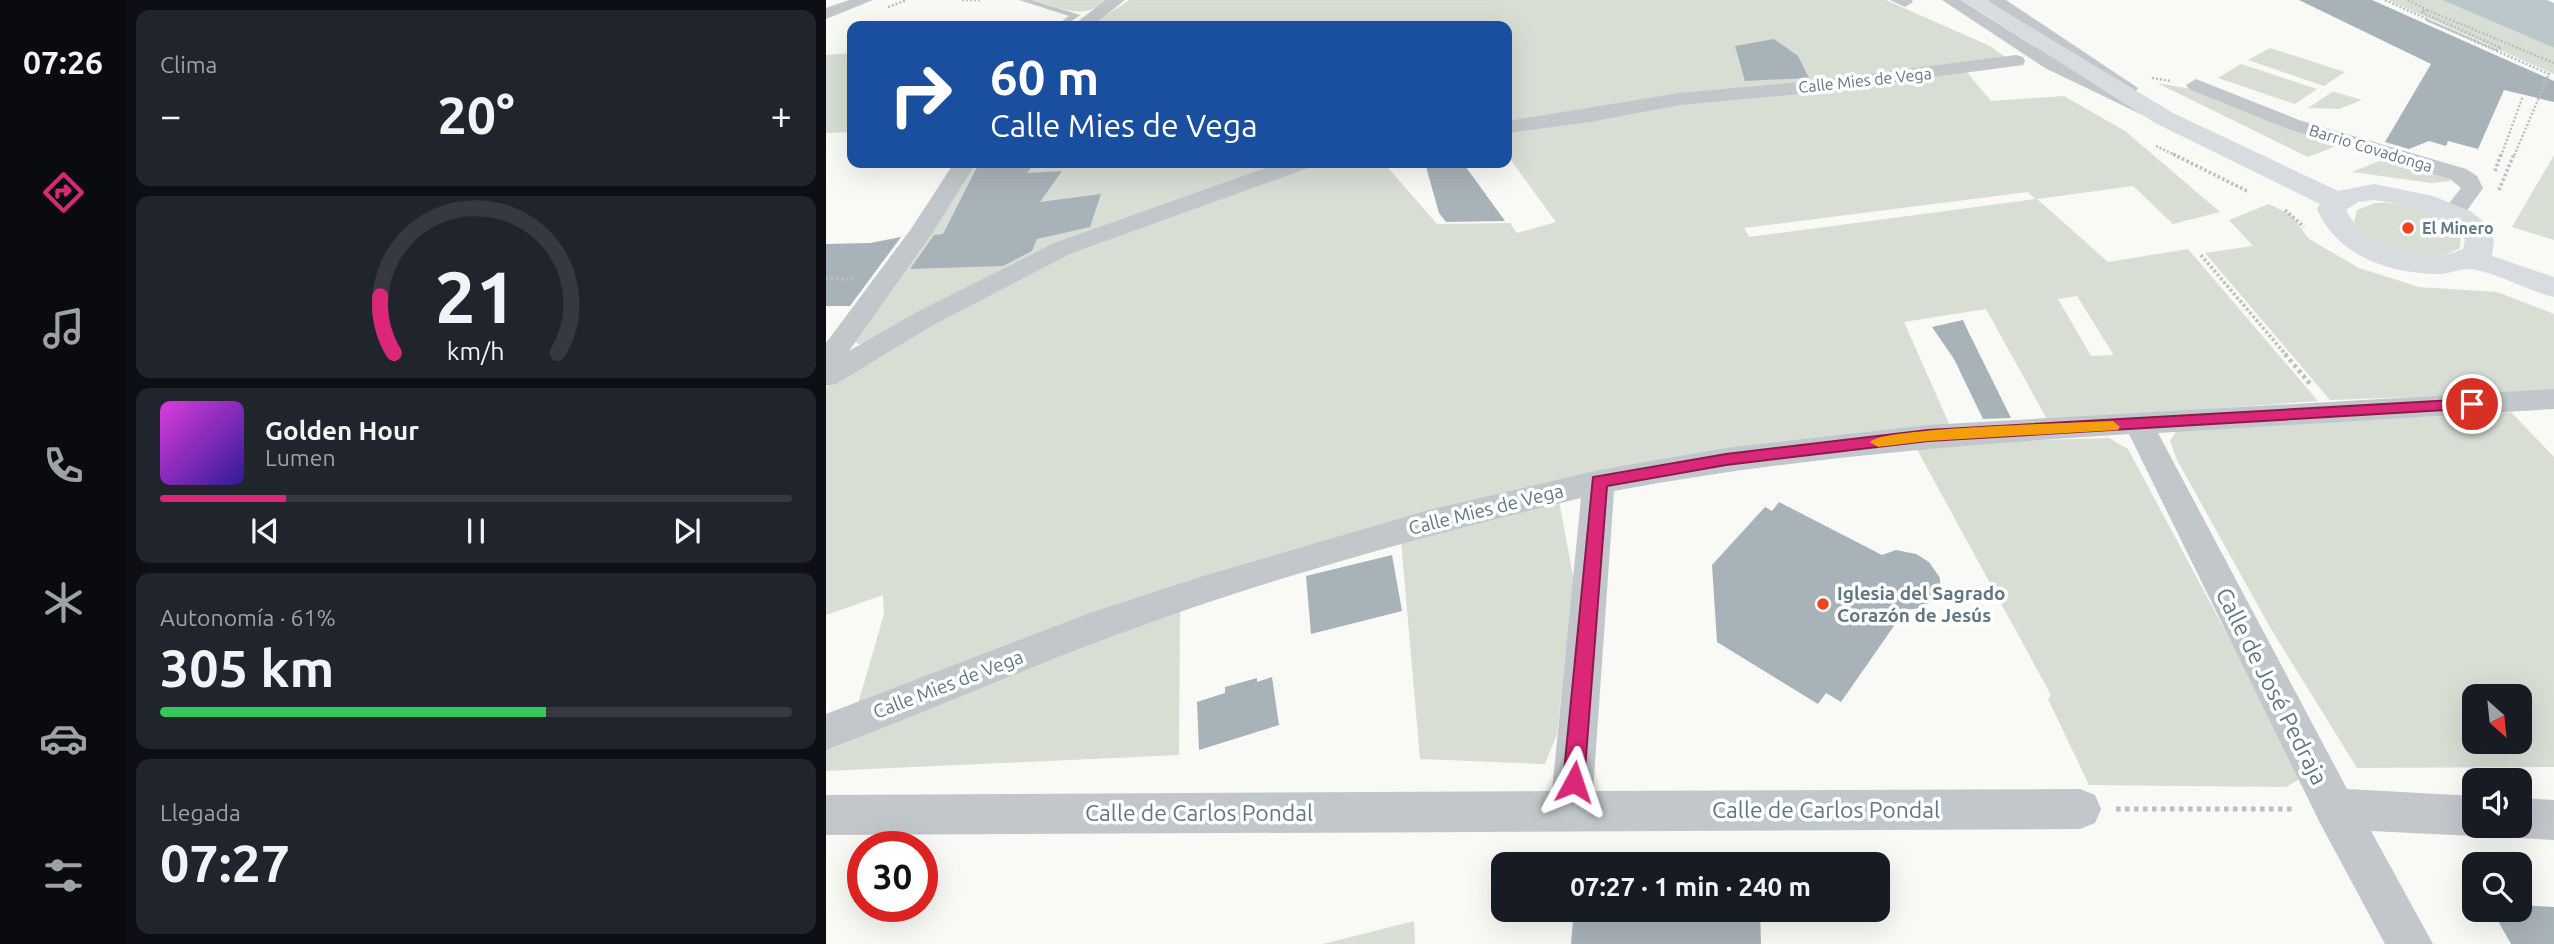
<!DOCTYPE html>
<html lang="es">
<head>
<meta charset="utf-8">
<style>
  body { margin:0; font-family:Ubuntu,sans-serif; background:#20242c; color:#f1f3f6; height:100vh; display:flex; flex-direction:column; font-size:26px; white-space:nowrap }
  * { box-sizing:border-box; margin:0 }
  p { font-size:23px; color:#9ea1a6 }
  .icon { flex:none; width:38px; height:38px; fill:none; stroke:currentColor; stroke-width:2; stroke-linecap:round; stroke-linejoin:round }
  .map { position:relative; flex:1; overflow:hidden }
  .drawer { display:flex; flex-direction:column; gap:10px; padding:10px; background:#0d0f14; width:700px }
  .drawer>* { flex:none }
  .guide { position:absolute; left:21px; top:21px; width:665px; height:147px; border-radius:14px; box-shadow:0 7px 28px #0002; background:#1a4fa0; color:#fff; overflow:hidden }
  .needle { width:46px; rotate:153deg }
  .controls { position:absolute; left:1636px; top:684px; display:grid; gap:14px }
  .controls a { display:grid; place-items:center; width:70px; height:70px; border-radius:14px; background:#171b24; box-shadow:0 7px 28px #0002; font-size:35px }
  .speed { position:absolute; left:21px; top:831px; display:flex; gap:14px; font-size:35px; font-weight:700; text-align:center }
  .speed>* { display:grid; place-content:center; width:91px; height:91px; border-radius:50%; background:#171b24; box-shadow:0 7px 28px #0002; line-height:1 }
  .speed .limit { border:10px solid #d22; background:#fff; color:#111 }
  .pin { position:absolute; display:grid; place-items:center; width:60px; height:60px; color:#fff; margin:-30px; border:4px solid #fff; border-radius:50%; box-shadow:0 2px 7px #0007 }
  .me { position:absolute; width:77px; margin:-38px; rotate:5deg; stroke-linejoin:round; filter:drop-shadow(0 0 5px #0008) }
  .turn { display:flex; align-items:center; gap:24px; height:147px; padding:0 28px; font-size:32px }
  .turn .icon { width:91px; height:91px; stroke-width:2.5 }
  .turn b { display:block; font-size:49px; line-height:60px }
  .big { font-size:52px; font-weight:700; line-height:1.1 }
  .drawer .card { flex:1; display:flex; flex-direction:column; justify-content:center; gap:10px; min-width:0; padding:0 24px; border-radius:14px; background:#20242c }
  .drawer .dial { align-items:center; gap:0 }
  .dial svg { height:182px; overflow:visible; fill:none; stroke:#363941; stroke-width:7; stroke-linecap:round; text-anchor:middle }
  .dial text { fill:#f1f3f6; stroke:none }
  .song { display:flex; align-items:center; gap:21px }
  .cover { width:84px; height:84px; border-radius:10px; background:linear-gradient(135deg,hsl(300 70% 55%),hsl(250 70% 35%)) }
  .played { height:7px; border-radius:4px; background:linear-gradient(90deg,#db2777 20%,#363941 20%) }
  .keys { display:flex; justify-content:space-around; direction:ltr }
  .heat { display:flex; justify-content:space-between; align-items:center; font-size:38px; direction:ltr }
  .charge { height:10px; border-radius:5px; background:linear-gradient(90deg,#34c759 61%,#363941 0) }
  .trip { position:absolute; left:665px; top:852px; width:399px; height:70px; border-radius:14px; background:#171b24; box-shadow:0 7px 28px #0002; font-weight:700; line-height:70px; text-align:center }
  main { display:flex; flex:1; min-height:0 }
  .tab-bar { display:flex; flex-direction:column; width:126px; justify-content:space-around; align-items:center; background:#090b0e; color:#9ea1a6 }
  .tab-bar .icon { width:49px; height:49px }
  .tab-bar .selected { color:#db2777 }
  .tab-bar b { font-size:32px; color:#f1f3f6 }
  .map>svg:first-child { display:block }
  .green { fill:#d9ded5; fill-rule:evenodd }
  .water { fill:#bac8cc }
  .building { fill:#a8b3b9 }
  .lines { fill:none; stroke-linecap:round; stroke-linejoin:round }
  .path-far3 { stroke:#bbbfc2; stroke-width:2.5; stroke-dasharray:2 2; stroke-linecap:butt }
  .path-far2 { stroke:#bbbfc2; stroke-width:3.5; stroke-dasharray:2.5 2.5; stroke-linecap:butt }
  .path-far1 { stroke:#bbbfc2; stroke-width:4.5; stroke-dasharray:3.5 3.5; stroke-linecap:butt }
  .path { stroke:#bbbfc2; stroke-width:5; stroke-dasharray:4.5 4.5; stroke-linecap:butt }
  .lane { fill:#c1c7ca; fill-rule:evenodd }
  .street { fill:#c1c7ca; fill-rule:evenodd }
  .primary { fill:#d6dcdf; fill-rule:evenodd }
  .route { fill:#db2777; stroke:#8e194d; stroke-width:2 }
  .slow { fill:#f59e0b }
  .poi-dot { fill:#f2431d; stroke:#fff; stroke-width:2.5 }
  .labels { text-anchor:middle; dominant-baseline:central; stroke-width:7; stroke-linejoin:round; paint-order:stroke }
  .far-street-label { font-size:16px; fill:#617784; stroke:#fff }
  .far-poi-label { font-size:16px; font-weight:bold; fill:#617784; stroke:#fff; text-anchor:start }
  .street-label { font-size:19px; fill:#617784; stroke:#fff }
  .poi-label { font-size:19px; font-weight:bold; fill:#617784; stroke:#fff; text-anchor:start }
  .near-street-label { font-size:23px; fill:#617784; stroke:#fff }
</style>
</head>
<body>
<main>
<nav class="tab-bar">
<b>07:26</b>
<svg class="icon selected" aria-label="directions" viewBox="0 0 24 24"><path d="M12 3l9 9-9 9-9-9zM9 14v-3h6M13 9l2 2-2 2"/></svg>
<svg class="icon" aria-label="music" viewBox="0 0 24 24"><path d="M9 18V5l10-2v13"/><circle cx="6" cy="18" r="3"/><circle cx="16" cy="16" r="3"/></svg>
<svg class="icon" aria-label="phone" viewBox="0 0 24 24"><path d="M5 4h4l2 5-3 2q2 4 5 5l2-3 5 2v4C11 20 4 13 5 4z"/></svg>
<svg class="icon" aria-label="climate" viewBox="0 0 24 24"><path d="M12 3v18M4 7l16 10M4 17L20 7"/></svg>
<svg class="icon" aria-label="car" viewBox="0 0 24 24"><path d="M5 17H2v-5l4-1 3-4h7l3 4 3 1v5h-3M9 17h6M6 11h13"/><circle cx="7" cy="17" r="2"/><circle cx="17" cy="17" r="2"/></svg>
<svg class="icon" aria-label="filters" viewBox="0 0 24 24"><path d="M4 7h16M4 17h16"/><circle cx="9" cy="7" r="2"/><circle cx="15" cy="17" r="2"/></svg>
</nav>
<section class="drawer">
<div class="card"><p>Clima</p>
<div class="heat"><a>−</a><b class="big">20°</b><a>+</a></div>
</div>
<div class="card dial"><svg viewBox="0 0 100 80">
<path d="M14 69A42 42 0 1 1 86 69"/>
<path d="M14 69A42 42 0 0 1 8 44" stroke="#db2777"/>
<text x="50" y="56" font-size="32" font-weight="700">21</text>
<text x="50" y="72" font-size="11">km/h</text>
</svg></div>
<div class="card">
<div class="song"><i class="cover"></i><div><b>Golden Hour</b><p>Lumen</p></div></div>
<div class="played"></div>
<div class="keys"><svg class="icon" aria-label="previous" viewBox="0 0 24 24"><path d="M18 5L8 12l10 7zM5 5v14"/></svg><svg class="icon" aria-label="pause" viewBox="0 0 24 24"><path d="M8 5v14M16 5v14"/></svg><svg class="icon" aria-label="next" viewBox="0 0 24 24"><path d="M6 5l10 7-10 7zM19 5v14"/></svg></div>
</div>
<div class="card"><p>Autonomía · 61%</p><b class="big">305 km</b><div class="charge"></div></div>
<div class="card"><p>Llegada</p><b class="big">07:27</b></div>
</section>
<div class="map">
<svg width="1728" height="944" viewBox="0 0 1728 944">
  <rect width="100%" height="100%" fill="#f9f9f6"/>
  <g class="green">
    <path d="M207 0H283C256 21 237 8 207 0Z"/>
    <path d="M303 0H1060L1164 46 1185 61 681 125V26H264Z"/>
    <path d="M1562 0H1616L1728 48V74Z"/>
    <path d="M1444 48 1519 72 1498 86 1422 60Z"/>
    <path d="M26 53V132L0 133V55Z"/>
    <path d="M1415 64 1491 89 1469 104 1392 78Z"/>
    <path d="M1139 70 1165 101 1238 96 1299 131 1394 212 1347 224 1307 186 1211 199 1282 262 1362 249 1492 401 1222 421 1160 309 1078 322 1125 428 798 471 30 711 58 614 57 595 0 615V388L44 357 227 259 484 163H558L611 224 684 223 691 233 730 222 681 155V130L852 102ZM1202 192 1209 199 923 237 918 228ZM1251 296 1287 354V355L1265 356 1232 299Z"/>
    <path d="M1331 83 1372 90 1518 143 1482 157Z"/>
    <path d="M1506 92H1509L1536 100 1513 109 1482 108Z"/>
    <path d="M1728 155V240L1686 227Z"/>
    <path d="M1565 156 1621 177 1625 181 1605 183 1526 172Z"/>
    <path d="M146 163H458L263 234 40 344H32L29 340 73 279Z"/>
    <path d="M1549 203C1579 202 1615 210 1635 235L1634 248C1604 267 1549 251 1528 222L1531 210Z"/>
    <path d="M1443 204 1465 215 1483 239 1533 268 1593 287 1671 292 1728 314V392L1504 400 1379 253 1427 246 1403 220Z"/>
    <path d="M1685 412 1728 457V767L1531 768 1445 629 1351 460 1344 441 1351 430ZM1648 696H1694V742H1648Z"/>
    <path d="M1283 438 1302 449 1473 769 1472 780 1460 787 1263 785 1222 699 1225 695 1088 444Z"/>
    <path d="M733 501 751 597 739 660 731 734 719 764 594 759 575 540Z"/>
    <path d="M354 608 353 755 0 771V739Z"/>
    <path d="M588 921 589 944H497Z"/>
  </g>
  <path class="water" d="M1616 0H1721L1728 3V48Z"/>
  <g class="building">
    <path d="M1473 0H1546L1728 81V102L1678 90 1652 149 1622 141 1620 146 1603 141 1583 149 1559 142 1605 64Z"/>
    <path d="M948 39 972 56 983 78 919 81 909 46Z"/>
    <path d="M153 163H209L201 173 236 171 214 202 275 194 264 227 211 239 206 251 177 266 84 269 108 235 117 234Z"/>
    <path d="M599 163H637L679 221 620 222 613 213Z"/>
    <path d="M75 237 24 306H0V244L44 243Z"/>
    <path d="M1137 320 1141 329 1185 418 1157 419 1128 359 1106 327Z"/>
    <path d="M953 502 1056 555 1070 550 1090 554 1103 562 1114 578V591L1110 599 1095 608 1079 610 1015 702 1000 693 992 704 891 642 886 565 939 507 946 511Z"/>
    <path d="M566 555 576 611 485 634 480 576Z"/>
    <path d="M446 677 453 725 373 750 371 702 399 693V687L431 678V682Z"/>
    <path d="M1694 905 1728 907V944H1685L1666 910H1694Z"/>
    <path d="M748 910H934L935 944H745Z"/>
  </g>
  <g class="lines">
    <g class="path-far3">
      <path d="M136 0H155"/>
      <path d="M1559 0 1603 20"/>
      <path d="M1582 0 1601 10 1595 12 1675 48 1671 50 1601 20 1723 74 1688 156"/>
      <path d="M62 7 81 0"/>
      <path d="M1601 10 1728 63"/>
      <path d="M1326 78 1345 81"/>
      <path d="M1330 146 1351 156"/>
      <path d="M1675 156 1697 96"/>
    </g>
    <g class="path-far2">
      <path d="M1347 154 1423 192"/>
      <path d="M1669 171 1675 154"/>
      <path d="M1673 190 1688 154"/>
      <path d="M1459 210 1478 227"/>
      <path d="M1375 255 1461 356"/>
      <path d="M0 279H28"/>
    </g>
    <path class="path-far1" d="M1459 354 1485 385"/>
    <path class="path" d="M1290 809H1470"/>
    <path class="lane" d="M193 0H206L254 15 239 26H229L243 16Z"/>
    <g class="street">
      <path d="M23 0H47L0 19V8Z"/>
      <path d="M280 0H299L266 26H246Z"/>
      <path d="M1064 0H1086L1087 2 1079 7Z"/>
      <path d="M1116 0H1135L1206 45 1294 91 1161 0H1180L1312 88 1309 92H1296L1341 112 1344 116 1334 122 1327 120 1219 68Z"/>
      <path d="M1190 55 1197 57 1199 61 1197 65 995 92 854 105 764 122 681 133V121L854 93 995 80Z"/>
      <path d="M1370 79 1473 120 1640 169 1651 176 1657 188 1635 219H1619L1615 214 1635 188 1624 179 1459 128 1363 89 1360 85Z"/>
      <path d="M128 163H150L107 232 23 351 89 313 228 243 454 163H485L482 168 246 253 107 325 10 384 0 386V343L85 229Z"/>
      <path d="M1728 389V409L1332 433 1521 789 1648 796V826H1665L1663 830 1648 836 1545 831 1607 944H1559L1494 823 1303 434C1127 445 961 459 788 491L767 791 1254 789 1269 795 1275 809 1269 823 1254 829 0 835V795L726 791 755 498C597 536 439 579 287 636 190 672 96 714 0 750V714L261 614 374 577 603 510 773 470 900 448 1102 425Z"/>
      <path d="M1694 798 1728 800V840L1694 838 1679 832 1676 826H1694Z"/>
    </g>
    <path class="primary" d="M1136 0H1160L1347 113 1512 191 1548 184 1607 196 1644 211 1657 221 1668 240 1666 256 1728 277V297C1701 291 1673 273 1645 269 1635 268 1623 274 1613 274 1564 274 1511 256 1491 209L1494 204 1329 123ZM1548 200C1577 205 1623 211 1639 240L1637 249C1600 267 1538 247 1520 210L1532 202Z"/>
  </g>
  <path class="route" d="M1646 399 1652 401V408L1102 441 900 465 781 486 758 782 755 789 748 791 740 789 737 782 767 477 900 454 1102 430Z"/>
  <path class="slow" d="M1287 421 1294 427 1292 430 1102 441 1052 447 1044 442C1056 427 1255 423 1287 421Z"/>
  <g class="poi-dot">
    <circle cx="1582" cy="228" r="7"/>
    <circle cx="997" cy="604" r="7"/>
  </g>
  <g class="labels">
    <g class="far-street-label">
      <text transform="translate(1039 80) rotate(-6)">Calle Mies de Vega</text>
      <text transform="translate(1545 148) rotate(17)">Barrio Covadonga</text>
    </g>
    <g class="far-poi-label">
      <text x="1596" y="228">El Minero</text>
    </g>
    <g class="street-label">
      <text transform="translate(660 509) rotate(-14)">Calle Mies de Vega</text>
      <text transform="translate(122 684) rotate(-21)">Calle Mies de Vega</text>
    </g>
    <g class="poi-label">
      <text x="1011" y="593">Iglesia del Sagrado<tspan x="1011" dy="22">Corazón de Jesús</tspan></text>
    </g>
    <g class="near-street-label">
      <text transform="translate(1446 686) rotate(63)">Calle de José Pedraja</text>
      <text x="1000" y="809">Calle de Carlos Pondal</text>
      <text x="373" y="812">Calle de Carlos Pondal</text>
    </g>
  </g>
</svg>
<div class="controls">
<a><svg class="needle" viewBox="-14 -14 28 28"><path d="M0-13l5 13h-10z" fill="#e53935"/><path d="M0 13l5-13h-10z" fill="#9ea1a6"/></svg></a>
<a><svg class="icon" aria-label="sound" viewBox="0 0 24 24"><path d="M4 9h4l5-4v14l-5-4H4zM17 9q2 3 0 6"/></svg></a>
<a><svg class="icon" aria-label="search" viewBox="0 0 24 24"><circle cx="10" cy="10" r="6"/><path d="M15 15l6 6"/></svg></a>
</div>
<div class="speed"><div class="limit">30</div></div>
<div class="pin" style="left:1646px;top:404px;background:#d93025"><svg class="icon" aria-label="arrive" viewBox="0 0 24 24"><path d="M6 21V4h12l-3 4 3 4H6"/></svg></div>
<svg class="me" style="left:748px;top:782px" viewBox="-20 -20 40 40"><path d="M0-17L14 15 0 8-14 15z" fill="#db2777" stroke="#fff" stroke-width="4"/></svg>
<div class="trip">07:27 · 1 min · 240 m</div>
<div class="guide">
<div class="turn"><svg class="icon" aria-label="right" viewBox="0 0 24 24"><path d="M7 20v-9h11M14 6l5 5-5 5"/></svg><div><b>60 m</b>Calle Mies de Vega</div></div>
</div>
</div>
</main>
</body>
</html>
